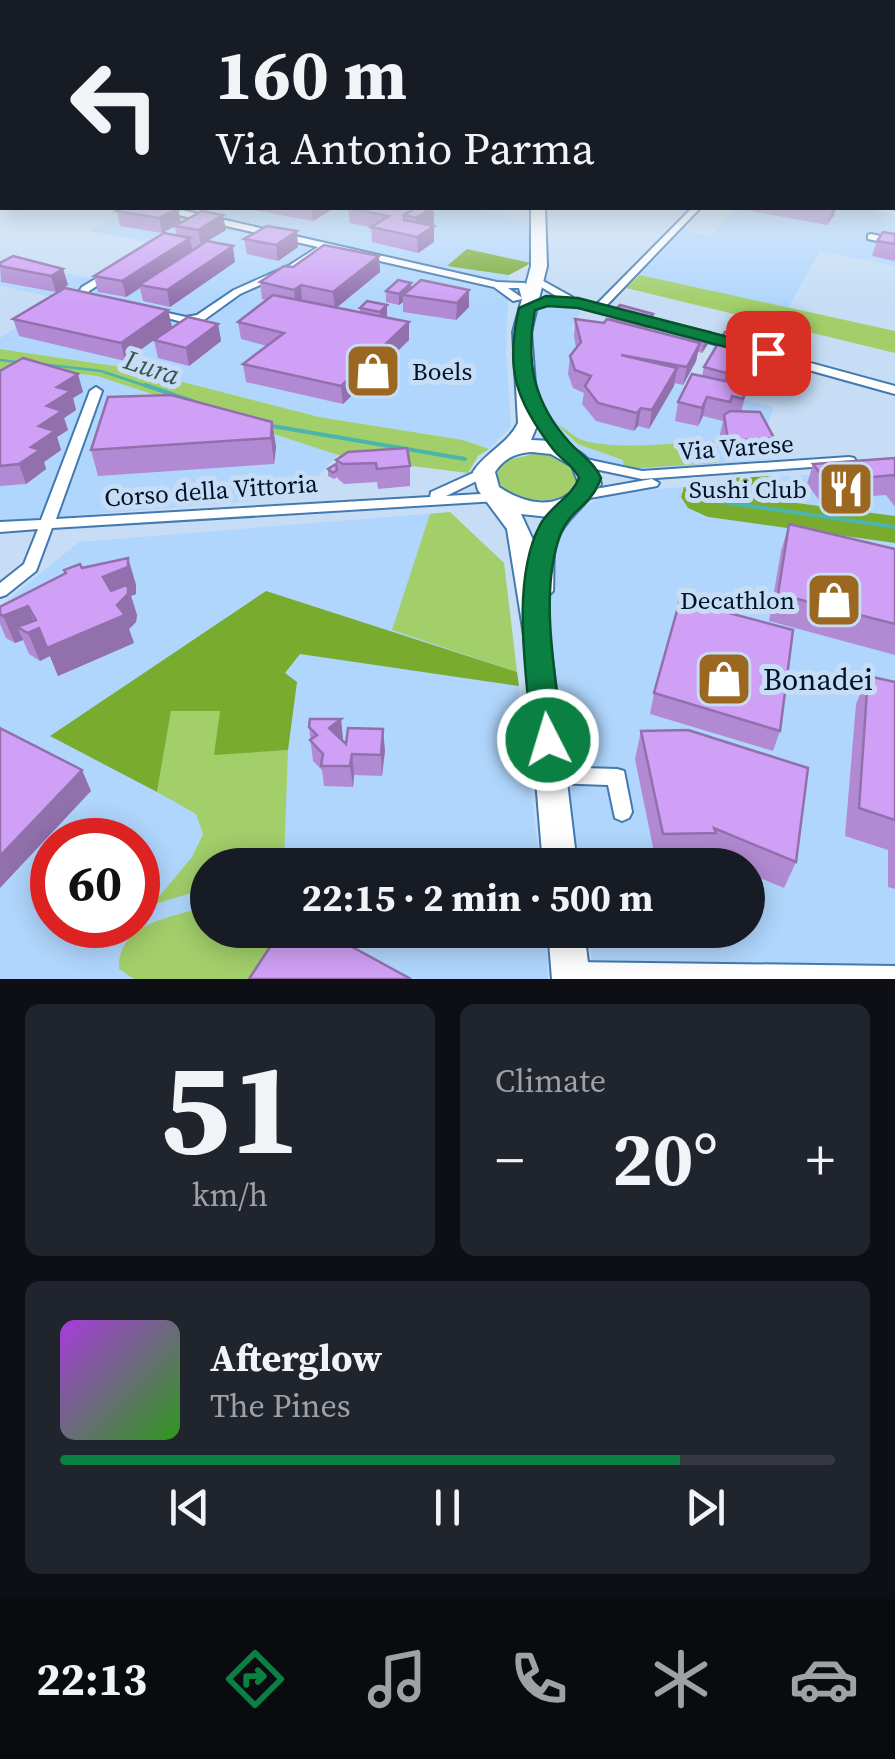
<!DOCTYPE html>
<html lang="en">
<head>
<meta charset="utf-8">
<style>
  body { margin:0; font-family:"Source Serif 4",serif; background:#20242c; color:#f1f3f6; height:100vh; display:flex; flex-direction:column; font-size:38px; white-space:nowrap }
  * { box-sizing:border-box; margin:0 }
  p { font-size:32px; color:#9ea1a6 }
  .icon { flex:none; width:55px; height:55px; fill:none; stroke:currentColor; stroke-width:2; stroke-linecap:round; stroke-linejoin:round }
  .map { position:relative; height:979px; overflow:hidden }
  .drawer { display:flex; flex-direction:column; gap:25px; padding:25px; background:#0d0f14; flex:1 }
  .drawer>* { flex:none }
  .hud { position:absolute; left:0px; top:0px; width:895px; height:210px; box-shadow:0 5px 25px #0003; background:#171b24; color:#f1f3f6; overflow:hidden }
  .speed { position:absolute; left:30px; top:818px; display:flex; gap:20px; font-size:50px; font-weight:700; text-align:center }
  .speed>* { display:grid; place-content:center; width:130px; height:130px; border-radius:50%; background:#171b24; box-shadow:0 5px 25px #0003; line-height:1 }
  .speed .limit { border:15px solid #d22; background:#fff; color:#111 }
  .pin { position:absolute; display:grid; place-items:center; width:85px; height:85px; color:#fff; margin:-42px; border-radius:20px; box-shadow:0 5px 15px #0006 }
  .me { position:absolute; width:110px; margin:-55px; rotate:355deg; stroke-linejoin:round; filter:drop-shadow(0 0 8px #0008) }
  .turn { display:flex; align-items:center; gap:35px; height:210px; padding:0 50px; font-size:45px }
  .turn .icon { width:130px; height:130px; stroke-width:2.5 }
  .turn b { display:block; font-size:70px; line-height:85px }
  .big { font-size:75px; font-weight:700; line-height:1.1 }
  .drawer .tile { flex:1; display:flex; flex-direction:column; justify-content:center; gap:15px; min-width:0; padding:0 35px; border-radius:15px; background:#20242c }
  .drawer .dial { align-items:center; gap:0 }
  .dial b { font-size:130px; line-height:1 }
  .song { display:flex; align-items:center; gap:30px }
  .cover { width:120px; height:120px; border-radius:15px; background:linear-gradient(135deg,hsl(280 70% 55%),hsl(110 70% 35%)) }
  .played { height:10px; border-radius:5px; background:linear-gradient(90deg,#0b8043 80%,#363941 80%) }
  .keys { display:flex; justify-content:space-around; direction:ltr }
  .heat { display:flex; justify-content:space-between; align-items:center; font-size:55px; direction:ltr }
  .drawer .tiles { flex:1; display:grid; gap:25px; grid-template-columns:1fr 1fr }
  .tile:last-child { grid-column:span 2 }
  .trip { position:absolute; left:190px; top:848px; width:575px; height:100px; border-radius:50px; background:#171b24; box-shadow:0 5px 25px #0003; font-weight:700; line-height:100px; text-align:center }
  .tabs { display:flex; height:160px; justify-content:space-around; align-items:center; background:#090b0e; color:#9ea1a6 }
  .tabs .icon { width:70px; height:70px }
  .tabs .current { color:#0b8043 }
  .tabs b { font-size:45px; color:#f1f3f6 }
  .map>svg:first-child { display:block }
  .built { fill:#b0d6fd; fill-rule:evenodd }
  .green { fill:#a2cf6a }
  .forest { fill:#79ab2f }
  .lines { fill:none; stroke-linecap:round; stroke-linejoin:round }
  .stream-far1 { stroke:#4db4ac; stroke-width:2.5 }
  .stream { stroke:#4db4ac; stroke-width:4 }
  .minor-casing { stroke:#427ab0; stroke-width:4 }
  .primary-casing { stroke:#427ab0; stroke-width:4 }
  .minor { fill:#fff; fill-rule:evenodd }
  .primary { fill:#fff; fill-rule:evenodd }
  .wall { fill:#b28ad3 }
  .shaded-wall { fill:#9170ac }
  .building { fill:#cfa0f5; stroke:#9170ac; stroke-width:2.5 }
  .route { fill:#0b8043; stroke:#07532c; stroke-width:2.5 }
  .labels { text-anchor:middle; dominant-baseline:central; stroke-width:10; stroke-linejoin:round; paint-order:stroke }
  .poi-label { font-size:25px; fill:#001227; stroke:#c6ddf5; text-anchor:end }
  .street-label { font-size:25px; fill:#001227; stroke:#c6ddf5 }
  .water-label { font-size:28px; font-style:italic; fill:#375754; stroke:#c6ddf5 }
  .near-poi-label { font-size:30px; fill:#001227; stroke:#c6ddf5; text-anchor:start }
</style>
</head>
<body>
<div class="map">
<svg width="895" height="979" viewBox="0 0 895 979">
  <rect width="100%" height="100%" fill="#c6ddf5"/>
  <g class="built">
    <path d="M136 208H471L529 223 531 263 509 275 506 349 511 427 489 449 463 440 319 417 128 368 0 349V338L62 299 0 286V260L94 279 153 243 89 231Z"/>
    <path d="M736 208H818L841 212 845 208H860L895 214V266L820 251 788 308 640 275 683 230 711 236Z"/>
    <path d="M554 303 582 308 571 331 697 361 684 385 773 407 766 434 782 458 647 471 601 464 565 444 536 400 525 347 533 311Z"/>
    <path d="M35 368 97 376 338 455 299 497 0 522V369Z"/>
    <path d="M895 470V516L789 502 773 477Z"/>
    <path d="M684 487 681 492 708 517 895 543V979H595L588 930H748V865H579L559 729 546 576 555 534 568 517 607 493Z"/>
    <path d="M450 512 504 563 540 865H208V930H545L548 979H0V606L79 542ZM52 840H138V925H52Z"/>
  </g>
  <g class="green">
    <path d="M640 275 895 331V353L626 288Z"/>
    <path d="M0 349 128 368 319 417 463 440 489 449 478 456 468 473 347 458 97 376 35 368 0 369Z"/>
    <path d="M557 425C569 429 573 439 589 442 631 450 674 442 716 441L717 463 624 469 623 460 578 444Z"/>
    <path d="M538 453C556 456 574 461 576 481L566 495C541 505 506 505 496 475L504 461Z"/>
    <path d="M450 512 504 563 517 672 392 630 430 514Z"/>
    <path d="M171 710 220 711 215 754 288 750 284 863 208 865 207 888 152 905 192 857 203 834 196 814 157 792Z"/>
    <path d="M207 906 208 930H270L277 933 278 948 257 979H134L119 969C118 922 171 918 207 906Z"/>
  </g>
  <g class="forest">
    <path d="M467 249 531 263 509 275 447 266Z"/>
    <path d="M772 476 789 502 895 516V543L708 517 688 508 681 497 684 487 733 484 731 478Z"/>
    <path d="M266 591 517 672 519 686 300 654 285 673 297 682 288 750 214 755 220 711H171L157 792 50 736Z"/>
  </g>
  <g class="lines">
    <g class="stream-far1">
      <path d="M0 360 17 362"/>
      <path d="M41 364 101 371 152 388"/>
    </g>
    <g class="stream">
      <path d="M145 385 192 401"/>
      <path d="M272 426 465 459"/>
      <path d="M688 497 895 527"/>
    </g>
    <g class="minor-casing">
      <g id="minor">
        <rect x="892" y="198" width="3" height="4"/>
        <path d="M692 208H700L605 307 895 386V394L578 306 547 304 523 309 522 299 513 301 494 287 327 249 296 269 240 294 204 320 186 323 149 313 154 310 186 317 197 315 234 290 290 265 318 247 178 215 177 213 181 210 497 282 525 283 532 293V302L546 298 561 299 533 282 531 280 536 277 572 297 573 300 596 305ZM508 288H519L522 299 521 297Z"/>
        <path d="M871 234 895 239V245L868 239V235Z"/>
        <path d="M107 272 115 274 89 291 87 295 93 298V302C87 304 79 301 76 296L82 287Z"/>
        <path d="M96 387 102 391 56 519 430 497 431 492 484 468 489 469 491 472 489 475 446 496 497 493 504 497 497 501 52 528 36 571 6 595 0 597V583L24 564 38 529 0 532V522L41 520 90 391Z"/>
        <path d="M849 457 854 458 856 461 854 464 642 479 576 465 574 462 581 458 642 471Z"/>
        <path d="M652 479 659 483 657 486 584 499 577 495 584 491Z"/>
        <path d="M551 767 617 769 624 771 632 812 629 818 622 821 615 818 608 785 551 783 544 781 541 775 544 769Z"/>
        <path d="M571 962 895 966V979H561L559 974 563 966Z"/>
      </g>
    </g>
    <g class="primary-casing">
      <g id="primary">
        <path d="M531 208H545L547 266 531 332 538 423 531 440C561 440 594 451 601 484 588 504 565 518 556 542 552 556 554 576 553 591L545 599 577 865H543L524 635 507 529 478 490 473 472C486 452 508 444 518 423L513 332 531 266ZM532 452 551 454 572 466 579 484C559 512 524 504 499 487L495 472C504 458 516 453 532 452ZM521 514 549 517 533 540Z"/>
        <path d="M548 930H584L590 979H552Z"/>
      </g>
    </g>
    <use href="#minor" class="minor"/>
    <use href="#primary" class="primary"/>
  </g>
  <g class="wall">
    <path d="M178 208 181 222 226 230 207 241 235 262 170 307 143 301 140 288 126 297 98 292 94 276 177 236 175 226 162 233 120 226 117 211Z"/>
    <path d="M244 208H334L313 221Z"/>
    <path d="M348 208H434V242L418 253 372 242 371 227 350 223Z"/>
    <path d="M746 208H836L834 215 827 225 746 210Z"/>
    <path d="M895 234V261L872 256 877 241Z"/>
    <path d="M244 239 298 247 278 261 247 254Z"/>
    <path d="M379 256 380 272 336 308 360 312V308L367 301 387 316 386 318 409 322V340L343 404 246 382 243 364 267 346 241 339 238 322 267 300 262 299 260 282 293 267Z"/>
    <path d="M0 263 63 269 68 285 56 292 1 282Z"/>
    <path d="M411 288 469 290V307L456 320 403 312V302L399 305 386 302V291Z"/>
    <path d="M168 310 172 327 125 361 19 336 13 319Z"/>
    <path d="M610 315 651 325 648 330 681 338 688 327 708 344 702 353 698 352 696 361 683 385 674 383 649 429 638 426 634 431 596 421 582 404 584 393 573 388 568 374 570 356 576 348 574 336 575 319 604 323 610 320Z"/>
    <path d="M218 324 221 341 189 366 158 358 154 340Z"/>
    <path d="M746 336 742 354 727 381 748 386 741 412 774 438 768 457 724 460 720 434 723 421 703 416 698 426 675 421 678 402 702 376 704 367Z"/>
    <path d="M771 337 797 344 791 355 787 354 784 364 777 373 754 366 756 354 768 347Z"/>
    <path d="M0 371 83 392 73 398 76 410 64 418 68 430 57 437 61 450 44 462 46 469 26 484 0 486Z"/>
    <path d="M272 422 276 447 274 464 98 476 91 450Z"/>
    <path d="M895 458V507L886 495 819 500 807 484 813 464Z"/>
    <path d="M336 460 410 466V486L378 489 377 482 344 484 338 479V477L334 479 328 476V469L336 464Z"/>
    <path d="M789 524 895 549V655L769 621 781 551Z"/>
    <path d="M128 558 136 585V594L131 596 137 615 136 622 129 629 134 643 58 676 50 656 40 661 29 654 23 640 15 643 6 638 0 624V607L65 574 64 570Z"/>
    <path d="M868 676 894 682 895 680V889L888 887V850L845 836 856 704Z"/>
    <path d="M654 693 780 731 773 751 650 714Z"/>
    <path d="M341 719 343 740 346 744 385 750 382 776 354 775 353 787 324 786 322 770 313 761 309 727Z"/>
    <path d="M641 731 796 862 784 888 748 873V865H729L708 856 707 860 656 862 635 759Z"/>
    <path d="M639 930H708V932H640Z"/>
  </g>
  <g class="shaded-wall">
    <path d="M178 208 181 223 162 233 159 218Z"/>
    <path d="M312 208H334L313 221Z"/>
    <path d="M425 208H433L434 226 417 238 416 218Z"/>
    <path d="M833 208H836L834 215 827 225Z"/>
    <path d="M223 215 226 230 201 245 198 230Z"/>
    <path d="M434 226V242L418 253 417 237Z"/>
    <path d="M297 231 298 247 278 261 276 245Z"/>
    <path d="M190 238 193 253 139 285 140 288 126 297 122 281Z"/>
    <path d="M233 246 235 262 170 307 167 290Z"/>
    <path d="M379 256 380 272 335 309 333 292Z"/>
    <path d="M63 269 68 285 56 292 51 276Z"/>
    <path d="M411 283 412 294 403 295V302L399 305V294Z"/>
    <path d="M301 285 302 302 296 306 294 290Z"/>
    <path d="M469 290V307L456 320 457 303Z"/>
    <path d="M387 305V316L380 323V312Z"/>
    <path d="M168 310 172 327 125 361 121 343Z"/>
    <path d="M653 314 651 325 642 335 644 324Z"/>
    <path d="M409 322V340L343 404 341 386Z"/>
    <path d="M218 324 221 341 189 366 186 348Z"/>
    <path d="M710 332 708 344 702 353 704 341Z"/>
    <path d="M801 332 797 344 791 355 794 343Z"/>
    <path d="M746 336 742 354 722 391 726 373Z"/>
    <path d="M700 343 696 361 683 385 687 367Z"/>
    <path d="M788 352 784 364 777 373 781 361Z"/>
    <path d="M677 368 674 386 649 429 652 410Z"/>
    <path d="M78 374 83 392 73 398 76 410 64 418 68 430 57 437 61 450 44 462 46 469 26 484 19 464 31 447 57 387Z"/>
    <path d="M707 397 703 416 698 426 702 408Z"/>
    <path d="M641 408 638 426 634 431 637 413Z"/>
    <path d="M272 422 276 447 274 464 271 438Z"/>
    <path d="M128 558 136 585V594L131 596 137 615 136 622 129 629 134 643 58 676 50 656 40 661 28 633 17 627 23 640 15 643 3 616 28 606 37 629Z"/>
    <path d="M341 719 343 740 332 749 329 728Z"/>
    <path d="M383 729 385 750 382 776 381 755Z"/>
    <path d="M352 754 354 775 353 787 350 766Z"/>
    <path d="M82 770 91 791 0 888V856Z"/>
  </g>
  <g class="building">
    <path d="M124 208H178L159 218 117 211Z"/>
    <path d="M348 208H416L404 215V220L434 226 417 237 371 227 389 216Z"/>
    <path d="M416 208H432L416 218 404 215Z"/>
    <path d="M202 211 223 215 198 230 175 226Z"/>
    <path d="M267 226 297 231 276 245 244 239Z"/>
    <path d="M883 232 895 234V244L877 241Z"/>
    <path d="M164 233 190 238 122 281 94 276Z"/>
    <path d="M207 241 233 246 167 290 139 285Z"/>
    <path d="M324 245 379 256 333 292 301 285 294 290 260 282 284 266 293 267Z"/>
    <path d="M13 256 63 269 51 276 0 266V263Z"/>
    <path d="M398 280 411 283 399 294 386 291Z"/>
    <path d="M421 280 469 290 457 303 403 295Z"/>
    <path d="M65 288 168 310 121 343 13 319Z"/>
    <path d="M273 295 409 322 341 386 243 364 284 333 238 322Z"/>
    <path d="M367 301 387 305 380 312 360 308Z"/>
    <path d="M620 305 653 314 644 324 610 315Z"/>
    <path d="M188 317 218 324 186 348 154 340Z"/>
    <path d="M575 319 604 323 607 319 700 343 687 367 621 355 677 368 652 410 641 408 637 413 598 403 585 386 591 376 575 370 570 356 581 342Z"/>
    <path d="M688 327 710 332 704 341 682 335Z"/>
    <path d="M789 329 801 332 794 343 771 337 774 332 785 335Z"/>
    <path d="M725 332 746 336 726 373 704 367Z"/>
    <path d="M764 345 788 352 781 361 756 354Z"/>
    <path d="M23 358 78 374 57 387 71 391 47 406 62 411 39 426 55 431 31 447 40 450 19 464 0 466V371Z"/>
    <path d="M692 374 748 386 743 399 732 396 730 402 707 397 702 408 678 402Z"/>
    <path d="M171 395 272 422 271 438 91 450 108 397Z"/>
    <path d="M730 411 760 412 774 438 728 441 724 415Z"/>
    <path d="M407 448 410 466 377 469 376 463 343 464 336 460 348 452Z"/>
    <path d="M895 458V477L894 475 826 481 813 464Z"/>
    <path d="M336 464 337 470 333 473 328 469Z"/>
    <path d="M789 524 895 549V624L778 594Z"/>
    <path d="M128 558V567L103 577 111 591 126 585 128 587V594L117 605 125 615 47 648 39 628 28 633 17 627 36 620 28 606 3 616 0 614V607L66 573 64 570 80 564 82 568Z"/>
    <path d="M680 600 793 630 780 731 654 693Z"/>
    <path d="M868 676 895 682V820L859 808Z"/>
    <path d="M310 719H341L329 728 346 744 348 728 383 729 381 755 352 754 350 766H321L323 754 310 740 317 735 309 727Z"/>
    <path d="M0 728 82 770 0 856Z"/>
    <path d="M688 730 808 768 796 862 714 828 716 833 663 834 641 731Z"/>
    <path d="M702 862 703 865H636V863Z"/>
    <path d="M281 930H321L411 979H249Z"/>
  </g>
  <linearGradient id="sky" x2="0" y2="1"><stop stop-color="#6ab4d0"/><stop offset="0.55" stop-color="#e5f0fa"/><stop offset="1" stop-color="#e5f0fa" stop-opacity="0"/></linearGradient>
  <rect width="895" height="303" fill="url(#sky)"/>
  <path class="route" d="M546 296 578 298 774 349 777 353 768 358 578 308 548 306 535 310C525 362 534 404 570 443 582 456 594 462 601 478 591 507 571 508 561 533 538 591 556 678 563 740L559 749 548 753 537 749 532 740C527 677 510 582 540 525 550 506 571 498 579 478 574 465 561 460 553 449 515 400 505 368 519 308Z"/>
  <defs>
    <g id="shop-square" transform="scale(2.875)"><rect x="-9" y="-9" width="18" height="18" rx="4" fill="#9c6720" stroke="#c6ddf5"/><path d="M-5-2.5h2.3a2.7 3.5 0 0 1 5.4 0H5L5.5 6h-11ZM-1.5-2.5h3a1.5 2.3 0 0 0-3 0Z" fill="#fff"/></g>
    <g id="restaurant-square" transform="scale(2.875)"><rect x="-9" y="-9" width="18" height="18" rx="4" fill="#9c6720" stroke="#c6ddf5"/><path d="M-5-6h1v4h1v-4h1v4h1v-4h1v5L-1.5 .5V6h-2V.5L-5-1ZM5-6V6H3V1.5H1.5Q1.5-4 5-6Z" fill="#fff"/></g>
  </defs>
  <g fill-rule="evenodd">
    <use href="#shop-square" x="373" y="371"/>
    <use href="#restaurant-square" x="846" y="489"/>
    <use href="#shop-square" x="834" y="600"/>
    <use href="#shop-square" x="724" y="679"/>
  </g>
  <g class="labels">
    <g class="poi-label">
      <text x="412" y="371" text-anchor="start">Boels</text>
      <text x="807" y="489">Sushi Club</text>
      <text x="795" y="600">Decathlon</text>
    </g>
    <g class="street-label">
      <text transform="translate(736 447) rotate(-4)">Via Varese</text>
      <text transform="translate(211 490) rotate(-4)">Corso della Vittoria</text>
    </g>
    <g class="water-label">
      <text transform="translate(152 367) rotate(18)">Lura</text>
    </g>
    <g class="near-poi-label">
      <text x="763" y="679">Bonadei</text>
    </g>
  </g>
</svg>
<div class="speed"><div class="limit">60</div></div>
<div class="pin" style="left:768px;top:353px;background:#d93025"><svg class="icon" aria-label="arrive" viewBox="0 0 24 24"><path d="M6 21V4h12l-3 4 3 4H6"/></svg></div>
<svg class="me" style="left:548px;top:740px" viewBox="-20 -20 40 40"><circle r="17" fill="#0b8043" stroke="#fff" stroke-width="3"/><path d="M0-11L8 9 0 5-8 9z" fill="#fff"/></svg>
<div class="trip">22:15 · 2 min · 500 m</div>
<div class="hud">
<div class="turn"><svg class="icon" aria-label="left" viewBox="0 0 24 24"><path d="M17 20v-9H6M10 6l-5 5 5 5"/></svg><div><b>160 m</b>Via Antonio Parma</div></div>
</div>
</div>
<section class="drawer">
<div class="tiles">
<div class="tile dial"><b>51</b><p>km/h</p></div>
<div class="tile"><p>Climate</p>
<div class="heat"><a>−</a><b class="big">20°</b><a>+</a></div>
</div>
<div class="tile">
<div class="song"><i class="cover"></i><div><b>Afterglow</b><p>The Pines</p></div></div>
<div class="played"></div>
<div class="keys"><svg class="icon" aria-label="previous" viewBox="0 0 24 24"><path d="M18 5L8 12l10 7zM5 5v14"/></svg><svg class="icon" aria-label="pause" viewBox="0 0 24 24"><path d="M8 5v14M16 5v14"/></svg><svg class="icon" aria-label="next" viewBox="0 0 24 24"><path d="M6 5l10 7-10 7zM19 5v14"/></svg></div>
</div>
</div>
</section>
<nav class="tabs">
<b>22:13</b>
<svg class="icon current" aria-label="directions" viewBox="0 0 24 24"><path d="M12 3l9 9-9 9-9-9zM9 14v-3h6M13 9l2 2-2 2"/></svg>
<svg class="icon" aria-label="music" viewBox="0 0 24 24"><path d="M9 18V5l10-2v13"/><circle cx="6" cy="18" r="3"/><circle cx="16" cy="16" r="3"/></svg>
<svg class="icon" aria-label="phone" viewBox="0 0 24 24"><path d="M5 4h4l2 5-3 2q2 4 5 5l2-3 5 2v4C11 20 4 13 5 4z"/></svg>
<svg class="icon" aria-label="climate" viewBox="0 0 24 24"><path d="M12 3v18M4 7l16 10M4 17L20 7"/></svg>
<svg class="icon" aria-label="car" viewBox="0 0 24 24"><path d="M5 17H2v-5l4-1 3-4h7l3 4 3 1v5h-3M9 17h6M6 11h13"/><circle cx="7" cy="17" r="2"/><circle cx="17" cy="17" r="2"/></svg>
</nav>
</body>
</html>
